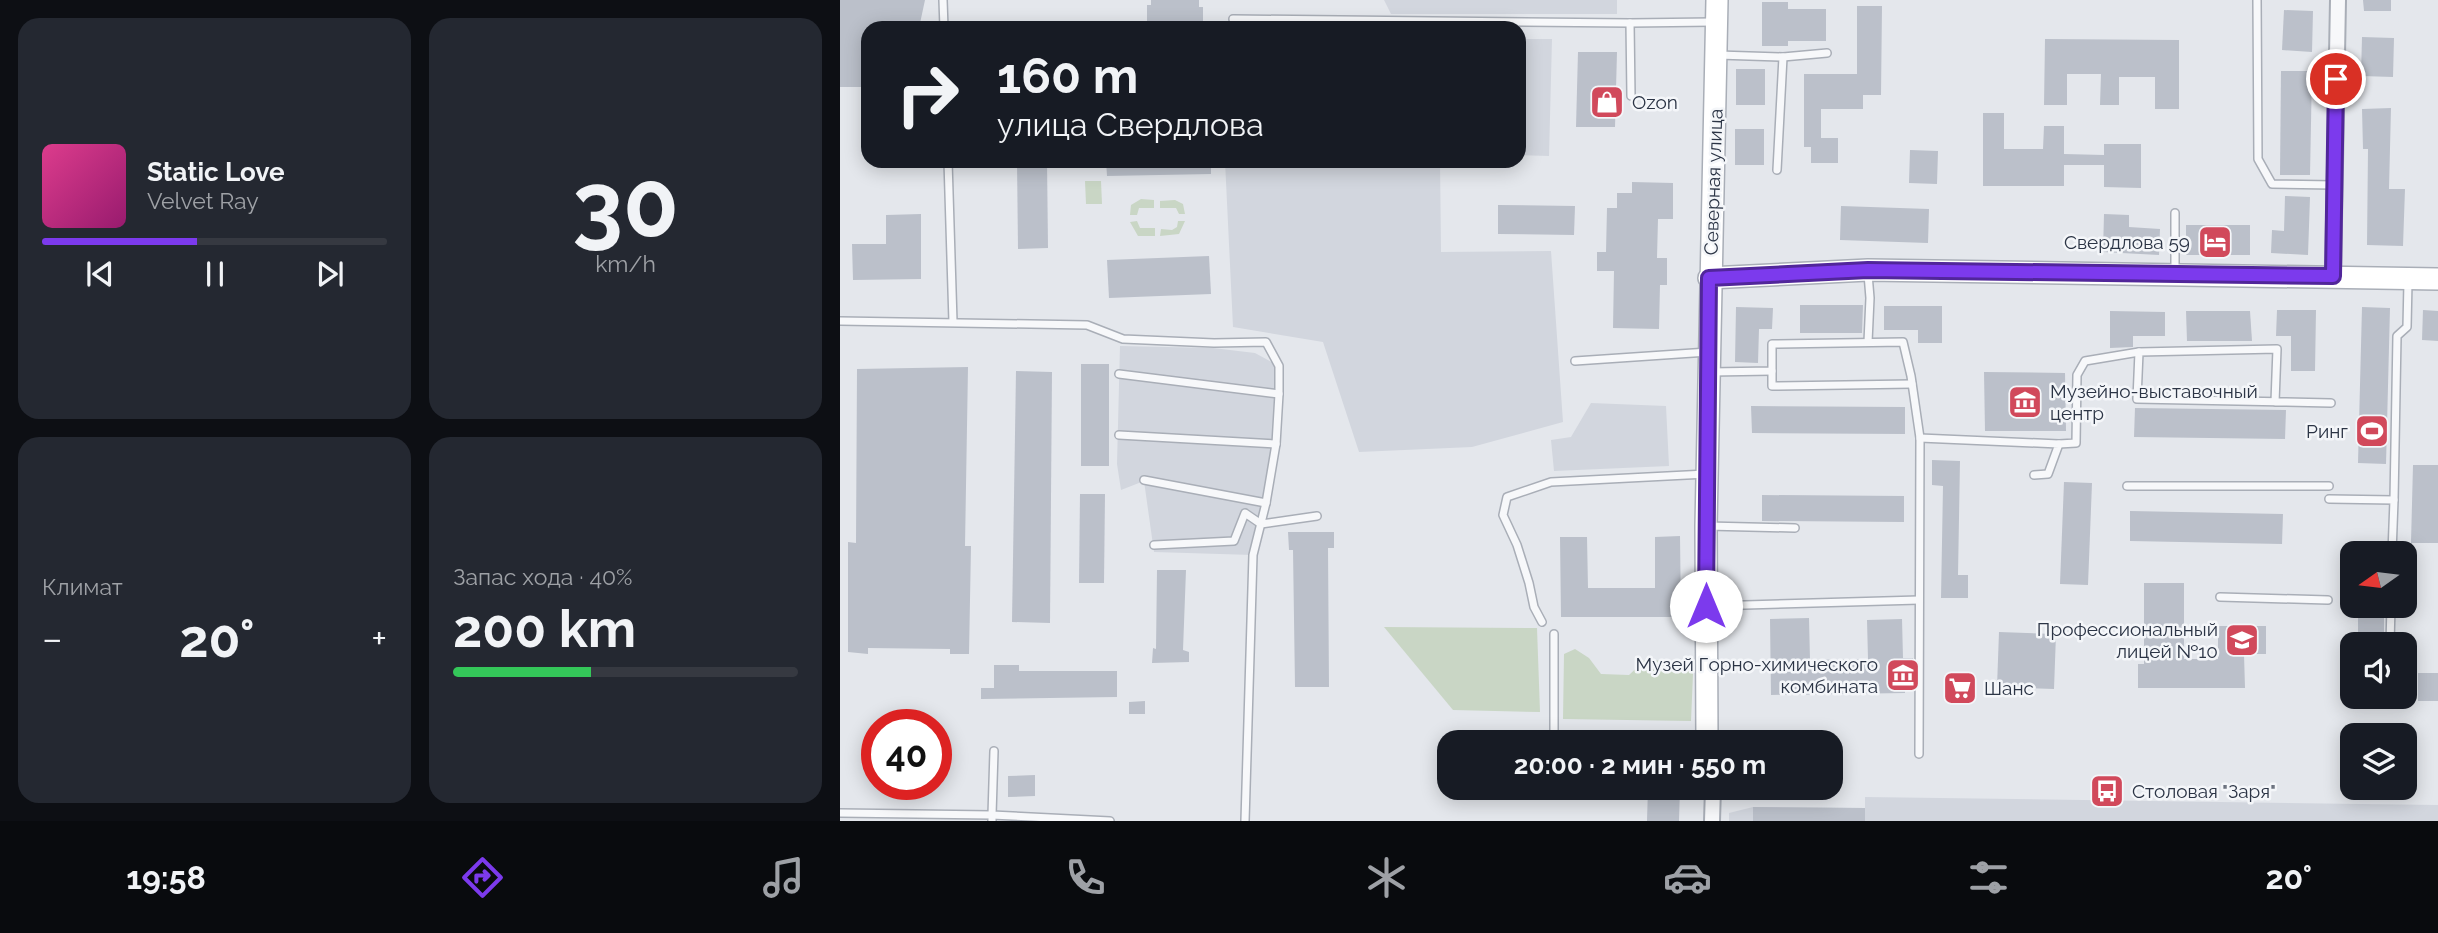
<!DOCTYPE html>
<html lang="ru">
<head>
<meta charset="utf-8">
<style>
  body { margin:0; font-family:Raleway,sans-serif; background:#242831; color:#f1f3f6; height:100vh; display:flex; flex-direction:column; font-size:26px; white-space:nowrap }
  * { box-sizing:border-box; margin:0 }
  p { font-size:23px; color:#9ea1a6 }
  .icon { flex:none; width:38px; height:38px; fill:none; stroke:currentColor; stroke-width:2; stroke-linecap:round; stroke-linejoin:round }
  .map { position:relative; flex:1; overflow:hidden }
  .side { display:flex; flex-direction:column; gap:18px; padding:18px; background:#0d0f14; width:840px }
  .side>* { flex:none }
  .guide { position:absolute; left:21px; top:21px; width:665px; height:147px; border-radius:21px; box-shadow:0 4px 18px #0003; background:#171b24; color:#f1f3f6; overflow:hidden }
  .needle { width:46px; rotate:256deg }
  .fabs { position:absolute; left:1500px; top:541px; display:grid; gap:14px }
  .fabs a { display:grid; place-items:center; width:77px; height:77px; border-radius:14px; background:#171b24; box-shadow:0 4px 18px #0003; font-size:35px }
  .speed { position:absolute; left:21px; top:709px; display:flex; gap:14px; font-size:35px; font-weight:700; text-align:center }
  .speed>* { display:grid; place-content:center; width:91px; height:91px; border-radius:50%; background:#171b24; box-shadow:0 4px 18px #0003; line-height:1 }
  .speed .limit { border:10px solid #d22; background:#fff; color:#111 }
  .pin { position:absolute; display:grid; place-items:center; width:60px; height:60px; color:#fff; margin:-30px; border:4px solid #fff; border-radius:50%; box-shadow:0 2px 7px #0007 }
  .me { position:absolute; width:77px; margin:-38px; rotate:0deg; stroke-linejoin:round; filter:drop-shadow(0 0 5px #0008) }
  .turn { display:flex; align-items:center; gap:24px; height:147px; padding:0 21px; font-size:32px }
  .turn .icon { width:91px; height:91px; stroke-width:2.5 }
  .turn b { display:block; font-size:49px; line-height:60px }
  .big { font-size:52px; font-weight:700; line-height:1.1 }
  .side .tile { flex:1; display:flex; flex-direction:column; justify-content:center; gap:10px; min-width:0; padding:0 24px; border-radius:21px; background:#242831 }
  .side .dial { align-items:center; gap:0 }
  .dial b { font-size:91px; line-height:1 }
  .song { display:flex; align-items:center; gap:21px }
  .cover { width:84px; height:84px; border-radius:10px; background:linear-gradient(135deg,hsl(330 70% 55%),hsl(320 70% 35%)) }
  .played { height:7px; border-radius:4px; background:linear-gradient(90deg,#7c3aed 45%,#363941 45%) }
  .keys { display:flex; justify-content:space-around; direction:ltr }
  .heat { display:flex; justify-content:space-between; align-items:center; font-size:38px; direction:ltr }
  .charge { height:10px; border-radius:5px; background:linear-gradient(90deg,#34c759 40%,#363941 0) }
  .side .tiles { flex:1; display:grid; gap:18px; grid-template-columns:repeat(2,1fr) }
  .trip { position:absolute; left:597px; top:730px; width:406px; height:70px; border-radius:21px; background:#171b24; box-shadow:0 4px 18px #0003; font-weight:700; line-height:70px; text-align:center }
  .dock { display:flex; height:112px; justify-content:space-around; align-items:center; background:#090b0e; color:#9ea1a6 }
  .dock .icon { width:49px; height:49px }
  .dock .current { color:#7c3aed }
  .dock b { font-size:32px; color:#f1f3f6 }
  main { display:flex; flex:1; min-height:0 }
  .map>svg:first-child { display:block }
  .built { fill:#d2d6de }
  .green { fill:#c9d6c5 }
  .building { fill:#bbc0ca }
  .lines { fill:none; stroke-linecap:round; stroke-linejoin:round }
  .lane-casing { stroke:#a9aeb7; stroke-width:10 }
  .street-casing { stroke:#a9aeb7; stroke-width:18 }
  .secondary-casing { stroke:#a9aeb7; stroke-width:24 }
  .lane { stroke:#f7f8fa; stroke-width:7 }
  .street { stroke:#f7f8fa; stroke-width:14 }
  .secondary { stroke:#fff; stroke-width:21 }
  .route-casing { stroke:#51269a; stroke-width:18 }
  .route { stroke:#7c3aed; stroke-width:12 }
  .labels { text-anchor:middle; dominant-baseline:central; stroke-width:5; stroke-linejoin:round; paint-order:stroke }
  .poi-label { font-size:19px; fill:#2b3445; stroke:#f4f6f9; text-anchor:start }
  .street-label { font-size:19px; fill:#2b3445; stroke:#f4f6f9 }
</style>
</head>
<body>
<main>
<section class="side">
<div class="tiles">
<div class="tile">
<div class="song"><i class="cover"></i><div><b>Static Love</b><p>Velvet Ray</p></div></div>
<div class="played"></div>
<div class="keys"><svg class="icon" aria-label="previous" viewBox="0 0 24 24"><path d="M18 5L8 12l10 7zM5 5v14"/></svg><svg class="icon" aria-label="pause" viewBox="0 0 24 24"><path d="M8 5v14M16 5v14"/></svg><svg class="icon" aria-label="next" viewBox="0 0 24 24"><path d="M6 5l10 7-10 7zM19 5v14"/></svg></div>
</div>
<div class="tile dial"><b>30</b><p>km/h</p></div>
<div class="tile"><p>Климат</p>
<div class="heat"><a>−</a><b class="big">20°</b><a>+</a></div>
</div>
<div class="tile"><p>Запас хода · 40%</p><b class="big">200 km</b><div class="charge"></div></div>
</div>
</section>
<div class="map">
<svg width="1598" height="821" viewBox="0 0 1598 821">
  <rect width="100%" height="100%" fill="#e4e7ec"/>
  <g class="built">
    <path d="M544 0H777V14H551Z"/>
    <path d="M679 39H712L709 156 679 155Z"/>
    <path d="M385 161H600L601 252 711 251 723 422 632 447 519 452 483 342 393 327Z"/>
    <path d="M280 346 373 348 415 353 439 366 436 444 413 555 314 552 304 481 281 490 277 464Z"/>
    <path d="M751 403 826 406 829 466 714 471 711 440 731 437Z"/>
    <path d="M1025 797 1598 805V821H889V813L913 807 1025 808Z"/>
  </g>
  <g class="green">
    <path d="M245 181H261L262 204H246Z"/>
    <path d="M301 199 314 200V208H299L297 215H290L291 205Z"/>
    <path d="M335 200 343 204 345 214H339L336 208H320V201Z"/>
    <path d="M297 221 300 228H315V236H298L290 222Z"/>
    <path d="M338 221H345L339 234 320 236 321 229 332 230 337 227Z"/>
    <path d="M544 627 697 628 700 712 613 710Z"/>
    <path d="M735 649 749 658 761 674 789 675 805 660 843 661 853 674 851 721 723 719 724 654Z"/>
  </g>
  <g class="building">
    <path d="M0 0H85L79 28H28V87H0Z"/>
    <path d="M311 0H359V7H363V28H307V5H311Z"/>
    <path d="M1523 0H1551V11H1524Z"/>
    <path d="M922 2H948V9H986V41H948V46H922Z"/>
    <path d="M1017 6H1042L1041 95H1023V109H981V138H998V163H971V147H964V74H1017Z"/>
    <path d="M1444 10 1473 11 1472 52 1442 50Z"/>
    <path d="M1522 37 1554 38 1553 77 1521 76Z"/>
    <path d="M1205 39 1339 40V109H1315V77H1279V105H1260L1261 74H1227V105H1204Z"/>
    <path d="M738 52H777L775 127H736Z"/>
    <rect x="896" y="69" width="29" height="36"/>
    <path d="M1441 71H1472L1470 175H1440Z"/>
    <path d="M1551 108 1549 189H1565L1563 246 1527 245 1528 149H1523L1522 109Z"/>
    <path d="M1143 113H1164V149H1203L1204 126H1224V154L1264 155V144H1301V188L1264 187V165H1224V186H1143Z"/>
    <rect x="895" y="129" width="29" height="36"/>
    <path d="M1070 150 1098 151 1097 184 1069 183Z"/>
    <path d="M177 161H207L208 248 178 249Z"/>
    <path d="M266 161H371V174L267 176Z"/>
    <path d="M792 182 833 183V219H818L817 258H827V285H820L819 329 773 328 774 271H757V252H766L767 208H777V193H792Z"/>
    <path d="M1445 196 1470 197 1468 255 1431 253 1432 230 1444 231Z"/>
    <path d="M658 205 735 206 734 235 658 234Z"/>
    <path d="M1001 206 1089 209 1088 243 1000 240Z"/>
    <path d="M81 214V279L13 280 12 244H46V215Z"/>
    <path d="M1264 214 1289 215V227L1320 229 1319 255 1263 252Z"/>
    <rect x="1346" y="225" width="64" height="30"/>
    <path d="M369 256 371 294 269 298 267 260Z"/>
    <path d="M960 305H1023L1022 333H960Z"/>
    <path d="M1044 306H1102V343H1078V330H1044Z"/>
    <path d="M896 307 933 308 932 329H919L918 363 895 362Z"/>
    <path d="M1522 307 1550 308 1546 464 1518 463Z"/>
    <path d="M1437 310H1476L1475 371H1451V336H1436Z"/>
    <path d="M1583 310 1598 311V341L1582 340Z"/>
    <path d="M1270 311 1325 312V336H1293V347L1270 348Z"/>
    <path d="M1346 311H1410L1412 341H1347Z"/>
    <rect x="241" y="364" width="28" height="102"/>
    <path d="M128 367 125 546H131L129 654H110V649L28 648V654L8 652V542L16 543 17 369Z"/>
    <path d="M176 371 212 372 210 623 172 622Z"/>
    <path d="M1144 372 1225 373 1226 431H1145Z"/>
    <path d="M911 406 1065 407V434L912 433Z"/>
    <path d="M1295 408 1446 410 1445 439 1294 437Z"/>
    <path d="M1092 460 1120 461 1118 575H1128V598H1101L1103 486 1092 485Z"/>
    <path d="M1573 465H1598V543H1571Z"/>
    <path d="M1224 482 1252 483 1248 585 1220 584Z"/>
    <path d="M240 494H265L264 583H239Z"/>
    <path d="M922 495 1064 496V522L922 521Z"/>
    <path d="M1290 511 1443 514 1442 544 1290 541Z"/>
    <path d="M448 532H494V548H488L489 687H455L453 550H449Z"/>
    <path d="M840 536 841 617H721L720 537H747L748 588H815V537Z"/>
    <path d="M317 570H346L343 650 349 652V662L312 663 313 648 316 649Z"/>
    <path d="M1304 583H1344V659H1378V626H1426V654H1404L1405 688H1298V664H1304Z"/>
    <rect x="1518" y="606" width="26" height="38"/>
    <path d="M969 618 970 660 1028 659 1027 620 1062 619 1063 658H1073V683L1065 684V693L931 695 930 619Z"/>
    <path d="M1159 632 1216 634 1214 689 1157 687Z"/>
    <path d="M154 665H179V671H277V697L141 699V688H154Z"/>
    <rect x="1578" y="673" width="20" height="28"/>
    <rect x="1106" y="678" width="28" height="19"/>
    <path d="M305 701V714H289V702Z"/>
    <path d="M195 775V796L168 797V776Z"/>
    <path d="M808 788H840L839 821H807Z"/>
    <path d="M913 807 1025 808V821H913Z"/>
  </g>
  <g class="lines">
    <g class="lane-casing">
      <g id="lane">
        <path d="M103 0 104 28"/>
        <path d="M1417 0 1418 159 1432 184 1494 185"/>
        <path d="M393 19 790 23 873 22"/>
        <path d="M790 23 791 96"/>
        <path d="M878 55 943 57 987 53"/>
        <path d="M108 161 113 322"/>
        <path d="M937 170 943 57"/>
        <path d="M1335 273V213"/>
        <path d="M0 321 247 325 283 339 374 343 426 342 439 366V394L436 444 426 503 413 555 405 821"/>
        <path d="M1028 342 1030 298 1028 274"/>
        <path d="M735 361 868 352"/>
        <path d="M932 371V386L1072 384"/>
        <path d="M871 372 932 371V344L1063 342 1071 376 1080 438 1079 754"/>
        <path d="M279 374 439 394"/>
        <path d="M1435 402 1437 349 1299 352 1297 399 1491 403"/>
        <path d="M279 435 436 444"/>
        <path d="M1080 438 1219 444 1208 474 1194 475"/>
        <path d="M1219 444 1236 443 1237 375 1245 361 1299 352"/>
        <path d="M304 480 426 503"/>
        <path d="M1287 486H1489"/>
        <path d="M1489 499 1554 500 1552 553"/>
        <path d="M1554 500 1557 336 1567 327 1568 282"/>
        <path d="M867 526 955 528"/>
        <path d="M314 545 394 541 405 513 421 524 477 516"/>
        <path d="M1380 597 1488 600"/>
        <path d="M870 606 1079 600"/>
        <path d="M702 622 694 607 689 583 677 545 663 515 667 497 711 482 866 474"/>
        <path d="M1550 644 1551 606"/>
        <path d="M714 742V634"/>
        <path d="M154 751 152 815 270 821"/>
        <path d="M0 813 152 815V821"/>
      </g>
    </g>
    <g class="street-casing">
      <g id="street">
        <path d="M1493 276 1498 0"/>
        <path d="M872 821 873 788"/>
      </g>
    </g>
    <g class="secondary-casing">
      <g id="secondary">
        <path d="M869 278 1028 270 1598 279"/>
        <path d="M867 742 866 526 877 0"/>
      </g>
    </g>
    <use href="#lane" class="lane"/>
    <use href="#street" class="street"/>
    <use href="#secondary" class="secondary"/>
  </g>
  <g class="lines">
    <g class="route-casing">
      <path id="route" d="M866 606 869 278 1028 270 1493 276 1496 79"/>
    </g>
    <use href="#route" class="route"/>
  </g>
  <defs>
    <g id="shop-square" transform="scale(1.75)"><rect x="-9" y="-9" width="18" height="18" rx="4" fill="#d1495b" stroke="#f4f6f9"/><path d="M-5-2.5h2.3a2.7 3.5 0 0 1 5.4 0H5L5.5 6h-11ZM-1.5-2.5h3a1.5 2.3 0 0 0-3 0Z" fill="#fff"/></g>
    <g id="hotel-square" transform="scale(1.75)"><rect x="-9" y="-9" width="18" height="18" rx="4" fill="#d1495b" stroke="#f4f6f9"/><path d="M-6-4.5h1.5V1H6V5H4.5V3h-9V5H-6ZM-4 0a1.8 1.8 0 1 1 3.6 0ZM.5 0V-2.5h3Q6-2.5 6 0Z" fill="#fff"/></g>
    <g id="museum-square" transform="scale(1.75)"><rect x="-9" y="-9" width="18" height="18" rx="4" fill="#d1495b" stroke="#f4f6f9"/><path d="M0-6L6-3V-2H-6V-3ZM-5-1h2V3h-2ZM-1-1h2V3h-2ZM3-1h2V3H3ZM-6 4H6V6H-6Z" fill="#fff"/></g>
    <g id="stadium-square" transform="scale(1.75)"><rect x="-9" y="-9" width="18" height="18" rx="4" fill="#d1495b" stroke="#f4f6f9"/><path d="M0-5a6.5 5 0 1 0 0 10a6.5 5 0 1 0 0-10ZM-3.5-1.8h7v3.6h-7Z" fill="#fff"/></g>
    <g id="university-square" transform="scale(1.75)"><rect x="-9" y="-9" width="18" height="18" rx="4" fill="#d1495b" stroke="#f4f6f9"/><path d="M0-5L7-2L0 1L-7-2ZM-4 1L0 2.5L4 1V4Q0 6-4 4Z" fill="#fff"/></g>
    <g id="supermarket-square" transform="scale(1.75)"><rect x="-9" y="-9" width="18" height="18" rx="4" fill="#d1495b" stroke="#f4f6f9"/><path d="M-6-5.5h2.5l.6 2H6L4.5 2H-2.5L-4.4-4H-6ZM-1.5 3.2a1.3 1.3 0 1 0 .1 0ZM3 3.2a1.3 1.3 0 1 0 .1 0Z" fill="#fff"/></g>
    <g id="bus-square" transform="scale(1.75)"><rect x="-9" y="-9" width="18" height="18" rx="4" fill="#d1495b" stroke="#f4f6f9"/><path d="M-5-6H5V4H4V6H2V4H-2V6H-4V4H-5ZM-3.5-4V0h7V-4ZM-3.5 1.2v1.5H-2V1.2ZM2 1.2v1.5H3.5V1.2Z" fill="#fff"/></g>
  </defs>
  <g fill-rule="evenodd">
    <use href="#shop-square" x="767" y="102"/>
    <use href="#hotel-square" x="1375" y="242"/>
    <use href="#museum-square" x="1185" y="402"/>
    <use href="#stadium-square" x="1532" y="431"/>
    <use href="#university-square" x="1402" y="640"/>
    <use href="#museum-square" x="1063" y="675"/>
    <use href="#supermarket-square" x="1120" y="688"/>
    <use href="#bus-square" x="1267" y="791"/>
  </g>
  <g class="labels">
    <g class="poi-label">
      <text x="792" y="102">Ozon</text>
      <text x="1350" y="242" text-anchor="end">Свердлова 59</text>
      <text x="1210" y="391">Музейно-выставочный<tspan x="1210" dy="22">центр</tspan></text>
      <text x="1508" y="431" text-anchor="end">Ринг</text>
      <text x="1378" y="629" text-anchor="end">Профессиональный<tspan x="1378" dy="22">лицей №10</tspan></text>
      <text x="1038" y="664" text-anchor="end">Музей Горно-химического<tspan x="1038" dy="22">комбината</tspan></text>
      <text x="1144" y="688">Шанс</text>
      <text x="1292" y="791">Столовая "Заря"</text>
    </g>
    <g class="street-label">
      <text transform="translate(873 182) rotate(-88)">Северная улица</text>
    </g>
  </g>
</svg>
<div class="fabs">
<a><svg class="needle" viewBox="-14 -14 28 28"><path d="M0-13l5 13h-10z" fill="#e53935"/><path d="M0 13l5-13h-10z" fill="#9ea1a6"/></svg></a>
<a><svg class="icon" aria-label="sound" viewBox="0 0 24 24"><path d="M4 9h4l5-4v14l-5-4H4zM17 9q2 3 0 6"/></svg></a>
<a><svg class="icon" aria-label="layers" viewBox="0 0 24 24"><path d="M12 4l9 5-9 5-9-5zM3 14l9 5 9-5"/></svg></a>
</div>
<div class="speed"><div class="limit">40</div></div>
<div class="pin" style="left:1496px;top:79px;background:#d93025"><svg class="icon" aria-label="arrive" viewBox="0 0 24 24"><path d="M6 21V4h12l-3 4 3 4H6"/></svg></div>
<svg class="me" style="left:866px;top:606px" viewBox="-20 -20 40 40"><circle r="19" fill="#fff"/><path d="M0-13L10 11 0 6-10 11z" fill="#7c3aed"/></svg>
<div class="trip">20:00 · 2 мин · 550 m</div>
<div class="guide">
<div class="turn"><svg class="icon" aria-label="right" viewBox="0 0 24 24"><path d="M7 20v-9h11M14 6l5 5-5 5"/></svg><div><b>160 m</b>улица Свердлова</div></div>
</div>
</div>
</main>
<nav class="dock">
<b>19:58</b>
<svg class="icon current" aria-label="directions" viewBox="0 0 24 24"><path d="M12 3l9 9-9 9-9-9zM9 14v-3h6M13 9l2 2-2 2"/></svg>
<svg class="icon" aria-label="music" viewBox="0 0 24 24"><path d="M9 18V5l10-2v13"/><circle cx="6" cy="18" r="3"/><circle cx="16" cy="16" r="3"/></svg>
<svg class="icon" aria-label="phone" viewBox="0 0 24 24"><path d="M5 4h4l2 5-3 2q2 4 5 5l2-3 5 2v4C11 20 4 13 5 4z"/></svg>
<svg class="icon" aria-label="climate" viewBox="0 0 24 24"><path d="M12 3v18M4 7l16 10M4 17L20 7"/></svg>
<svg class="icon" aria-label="car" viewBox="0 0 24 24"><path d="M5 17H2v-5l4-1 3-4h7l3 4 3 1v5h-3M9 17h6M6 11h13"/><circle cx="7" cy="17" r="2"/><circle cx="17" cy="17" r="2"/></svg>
<svg class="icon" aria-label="filters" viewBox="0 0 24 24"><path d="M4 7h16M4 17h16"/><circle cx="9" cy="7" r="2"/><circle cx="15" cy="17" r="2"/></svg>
<b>20°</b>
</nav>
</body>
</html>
